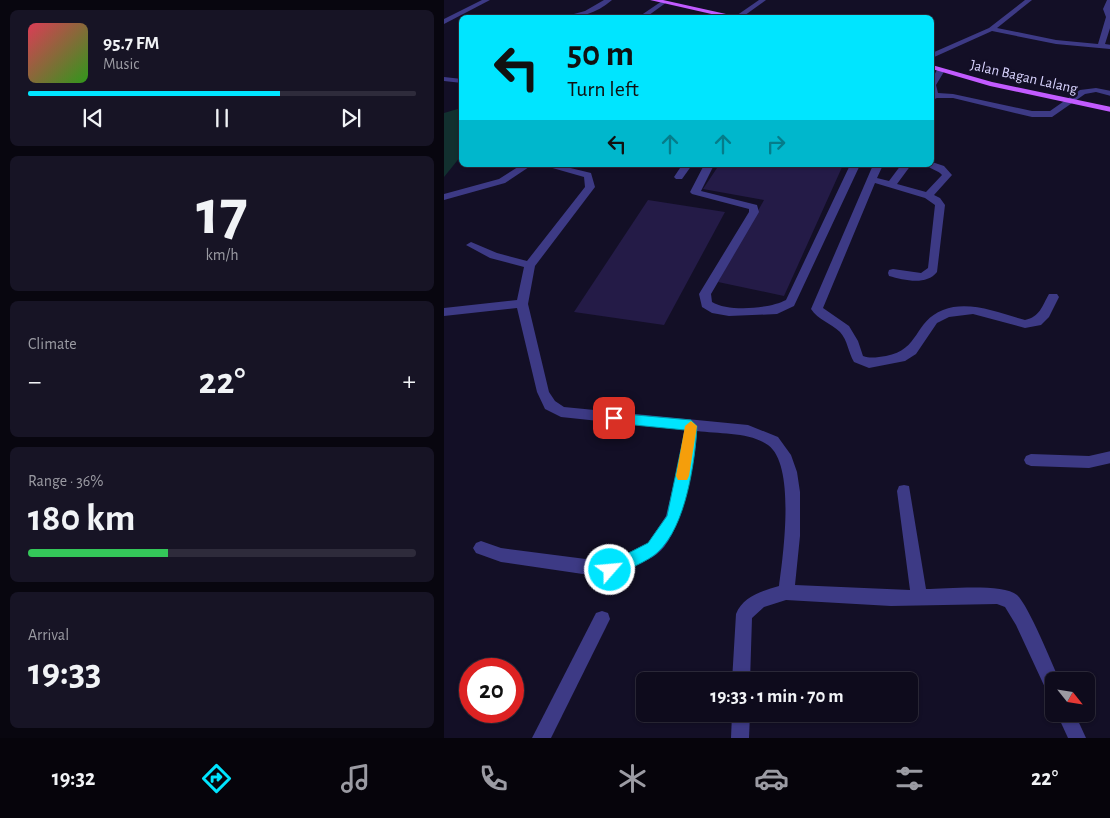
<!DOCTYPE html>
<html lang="en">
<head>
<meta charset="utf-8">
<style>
  body { margin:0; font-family:"Alegreya Sans",sans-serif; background:#171425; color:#f1f3f6; height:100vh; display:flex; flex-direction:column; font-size:19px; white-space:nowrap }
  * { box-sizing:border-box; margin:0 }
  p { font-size:16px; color:#9b9ba3 }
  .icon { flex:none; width:28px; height:28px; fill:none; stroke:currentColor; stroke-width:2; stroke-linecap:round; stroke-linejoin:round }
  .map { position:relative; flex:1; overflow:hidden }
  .details { display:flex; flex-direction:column; gap:10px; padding:10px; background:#08060f; width:444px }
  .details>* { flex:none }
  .banner { position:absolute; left:15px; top:15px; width:475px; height:152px; border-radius:8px; box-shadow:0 1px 4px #0004,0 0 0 1px #2e2b3b; background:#00e5ff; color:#111; overflow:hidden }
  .needle { width:32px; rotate:120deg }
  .controls { position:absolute; left:601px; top:672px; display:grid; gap:10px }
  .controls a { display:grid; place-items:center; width:50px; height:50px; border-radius:8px; background:#0e0b1c; box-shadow:0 1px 4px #0004,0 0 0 1px #2e2b3b; font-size:25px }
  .speed { position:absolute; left:15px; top:658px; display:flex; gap:10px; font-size:25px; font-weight:700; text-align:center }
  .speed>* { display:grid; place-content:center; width:65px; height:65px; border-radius:50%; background:#0e0b1c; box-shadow:0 1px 4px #0004,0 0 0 1px #2e2b3b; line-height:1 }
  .speed .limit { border:8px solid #d22; background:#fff; color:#111 }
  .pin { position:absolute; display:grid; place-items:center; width:42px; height:42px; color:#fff; margin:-21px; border-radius:10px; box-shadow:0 2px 8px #0006 }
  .me { position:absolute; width:55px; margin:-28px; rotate:63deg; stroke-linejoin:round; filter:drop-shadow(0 0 4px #0008) }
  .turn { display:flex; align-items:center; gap:18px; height:105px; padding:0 25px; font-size:22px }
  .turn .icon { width:65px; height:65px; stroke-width:2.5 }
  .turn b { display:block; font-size:35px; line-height:42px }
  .lanes { display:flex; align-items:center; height:48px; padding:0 25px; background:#0003; justify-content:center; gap:25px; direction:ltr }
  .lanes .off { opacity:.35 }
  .big { font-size:38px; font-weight:700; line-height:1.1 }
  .details .tile { flex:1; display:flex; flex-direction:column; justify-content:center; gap:8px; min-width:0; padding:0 18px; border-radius:8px; background:#171425 }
  .details .dial { align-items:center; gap:0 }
  .dial b { font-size:65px; line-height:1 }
  .song { display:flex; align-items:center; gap:15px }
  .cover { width:60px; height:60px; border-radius:8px; background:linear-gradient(135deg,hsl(350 70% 55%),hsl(110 70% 35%)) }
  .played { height:5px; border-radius:2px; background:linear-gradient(90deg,#00e5ff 65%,#2e2b3b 65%) }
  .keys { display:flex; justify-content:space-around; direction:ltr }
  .heat { display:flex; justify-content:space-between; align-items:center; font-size:28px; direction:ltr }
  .charge { height:8px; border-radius:4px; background:linear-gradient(90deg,#34c759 36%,#2e2b3b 0) }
  .trip { position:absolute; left:192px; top:672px; width:282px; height:50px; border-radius:8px; background:#0e0b1c; box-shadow:0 1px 4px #0004,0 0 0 1px #2e2b3b; font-weight:700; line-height:50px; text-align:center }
  .menu { display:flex; height:80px; justify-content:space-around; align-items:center; background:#06040b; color:#9b9ba3 }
  .menu .icon { width:35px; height:35px }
  .menu .active { color:#00e5ff }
  .menu b { font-size:22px; color:#f1f3f6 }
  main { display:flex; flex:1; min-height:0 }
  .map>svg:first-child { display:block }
  .green { fill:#12302f }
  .building { fill:#241b47 }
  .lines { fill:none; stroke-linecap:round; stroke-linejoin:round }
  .minor { fill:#3d3a85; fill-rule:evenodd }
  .major { fill:#c25bff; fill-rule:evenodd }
  .route { fill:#00e5ff; stroke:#0095a6 }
  .slow { fill:#f59e0b }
  .labels { text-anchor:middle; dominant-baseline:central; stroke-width:5; stroke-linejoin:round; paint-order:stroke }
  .far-street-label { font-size:15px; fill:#d9d4ff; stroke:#130f26 }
</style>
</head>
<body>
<main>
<section class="details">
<div class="tile">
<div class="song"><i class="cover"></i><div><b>95.7 FM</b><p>Music</p></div></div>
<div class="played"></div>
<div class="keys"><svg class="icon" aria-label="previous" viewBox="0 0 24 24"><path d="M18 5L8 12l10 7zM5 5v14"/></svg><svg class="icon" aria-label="pause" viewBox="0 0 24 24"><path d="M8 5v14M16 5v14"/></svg><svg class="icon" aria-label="next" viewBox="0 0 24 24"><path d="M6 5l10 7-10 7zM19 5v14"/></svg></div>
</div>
<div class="tile dial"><b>17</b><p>km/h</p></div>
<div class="tile"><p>Climate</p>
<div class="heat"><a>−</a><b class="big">22°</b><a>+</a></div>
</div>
<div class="tile"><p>Range · 36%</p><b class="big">180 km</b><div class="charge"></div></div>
<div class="tile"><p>Arrival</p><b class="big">19:33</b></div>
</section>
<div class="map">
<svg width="667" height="738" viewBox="0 0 667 738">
  <rect width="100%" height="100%" fill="#130f26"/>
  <path class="green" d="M17 108V156L0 177V113Z"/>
  <g class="building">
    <path d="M275 165H399L340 296 274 282 320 200 259 189Z"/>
    <path d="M204 200 281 212 220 325 130 312Z"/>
  </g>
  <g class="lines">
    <g class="minor">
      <path d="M38 0H46L0 24V19Z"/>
      <path d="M160 0H168C152 14 135 18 115 18L141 11Z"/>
      <path d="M315 0H322L297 18H289Z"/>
      <path d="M581 0H588L553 28 612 40 654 44 662 17 659 9 663 0H667V25L661 44 667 45V49L612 44 548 31 488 58V53L545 28Z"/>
      <path d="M218 1 223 2 201 18H193Z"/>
      <path d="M494 68 501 70 492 85 494 93 509 94 588 111H606L636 90 652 88 667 91V96L652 92 641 94 608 117H588L509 98H493L488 100V79Z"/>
      <path d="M0 77 18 79V83L0 81Z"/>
      <path d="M488 162 500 166 508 175 490 195 496 198 501 205 493 272C482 286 460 280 445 276L444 273 445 270 449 269 477 273 484 268 491 205 481 198 431 183 379 308 405 326 414 341 419 356C427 359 434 357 442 356 476 350 470 321 499 310 525 300 555 313 581 320 596 317 598 306 605 294H613L615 297 605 317 597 325 581 328 529 314 505 317 493 323 472 354 461 361 425 368 410 362C404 352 404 341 396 332 387 323 374 320 367 309L429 165H439L433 178 445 181 457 165H467L453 184 482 192 498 175C494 170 487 170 483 165H488Z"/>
      <path d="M77 165H88L61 183 0 200V194L55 179Z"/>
      <path d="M98 165H114L147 173 151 187 91 266 84 304 105 392 111 401 120 407 304 425 334 437 347 455 353 472 356 492V536L351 585 466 590 453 491 455 486 460 485 465 486 482 589C502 589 559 583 573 595 585 606 608 664 616 681H610V697L604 694 572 625 561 607 553 604 447 606 342 600 320 607 308 618 306 681H288L292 614C299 596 318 591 335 586 339 556 352 465 324 445 306 432 275 434 253 431 252 460 237 537 213 554 201 563 185 568 172 575L166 578 57 562 32 553 29 548 32 543 37 541 57 548 165 562 204 543 222 516 239 445 240 430 117 417 101 409 93 392 73 308 0 316V308L73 300 80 267 46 258 22 245 27 242 53 253 83 261 141 187 140 177Z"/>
      <path d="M238 165H248L238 179H232L230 177Z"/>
      <path d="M260 165H270L257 191 313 205 315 212 267 294 268 302C284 312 325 309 342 300L406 165H416L350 306 333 314 285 316 268 313 258 307 255 294 305 212V209L248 194 246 192Z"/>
      <path d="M667 451V463L645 468 587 466 582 464 580 460 582 456 587 454 645 456Z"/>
      <path d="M158 611 164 613 166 619 107 738H88L152 613Z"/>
      <path d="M288 714H306L305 738H287Z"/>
      <path d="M613 714H631L642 738H624Z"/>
    </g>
    <g class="major">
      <path d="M206 0H219L300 18H285Z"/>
      <path d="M488 65 548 82 667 107V112L546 86 488 69Z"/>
    </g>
  </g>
  <path class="route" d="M170 413 247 420 253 426C251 462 242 526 214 552 205 561 178 572 166 577L161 575 159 570 161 565 204 543 223 516 241 430 170 423 164 418Z"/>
  <path class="slow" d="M247 421 253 426 245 476 243 480H234L232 476 241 426Z"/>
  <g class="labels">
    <g class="far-street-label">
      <text transform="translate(580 77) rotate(13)">Jalan Bagan Lalang</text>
    </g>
  </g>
</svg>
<div class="controls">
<a><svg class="needle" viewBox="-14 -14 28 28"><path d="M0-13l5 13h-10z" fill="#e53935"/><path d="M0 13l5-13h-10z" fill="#9b9ba3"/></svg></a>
</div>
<div class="speed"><div class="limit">20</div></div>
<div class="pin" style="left:170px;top:418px;background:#d93025"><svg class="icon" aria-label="arrive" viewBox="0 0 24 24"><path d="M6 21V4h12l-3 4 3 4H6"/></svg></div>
<svg class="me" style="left:166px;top:570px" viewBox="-20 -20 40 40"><circle r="17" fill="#00e5ff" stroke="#fff" stroke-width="3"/><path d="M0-11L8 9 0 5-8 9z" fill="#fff"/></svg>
<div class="trip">19:33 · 1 min · 70 m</div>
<div class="banner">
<div class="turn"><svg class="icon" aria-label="left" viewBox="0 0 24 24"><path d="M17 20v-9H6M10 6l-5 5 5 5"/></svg><div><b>50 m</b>Turn left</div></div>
<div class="lanes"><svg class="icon" aria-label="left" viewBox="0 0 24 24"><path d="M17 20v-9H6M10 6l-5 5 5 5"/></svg><svg class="icon off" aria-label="ahead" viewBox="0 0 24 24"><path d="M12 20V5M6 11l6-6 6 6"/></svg><svg class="icon off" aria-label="ahead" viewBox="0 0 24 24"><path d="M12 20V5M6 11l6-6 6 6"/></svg><svg class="icon off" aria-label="right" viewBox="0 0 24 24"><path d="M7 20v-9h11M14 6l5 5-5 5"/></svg></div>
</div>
</div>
</main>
<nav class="menu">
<b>19:32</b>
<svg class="icon active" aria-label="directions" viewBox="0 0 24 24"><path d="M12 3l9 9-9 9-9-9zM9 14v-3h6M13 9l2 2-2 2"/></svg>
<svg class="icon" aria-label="music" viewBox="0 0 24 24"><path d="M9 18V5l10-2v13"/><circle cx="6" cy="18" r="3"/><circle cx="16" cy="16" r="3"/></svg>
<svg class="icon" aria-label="phone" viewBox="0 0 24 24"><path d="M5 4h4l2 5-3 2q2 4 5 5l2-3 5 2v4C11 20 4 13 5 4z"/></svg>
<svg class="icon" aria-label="climate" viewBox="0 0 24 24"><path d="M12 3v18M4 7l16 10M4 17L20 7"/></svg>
<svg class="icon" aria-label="car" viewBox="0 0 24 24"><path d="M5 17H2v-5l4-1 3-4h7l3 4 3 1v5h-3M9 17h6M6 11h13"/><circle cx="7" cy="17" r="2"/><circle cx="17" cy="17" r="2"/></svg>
<svg class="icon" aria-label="filters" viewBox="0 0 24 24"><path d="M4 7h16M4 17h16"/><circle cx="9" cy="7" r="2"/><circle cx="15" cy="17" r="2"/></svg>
<b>22°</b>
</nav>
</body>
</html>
